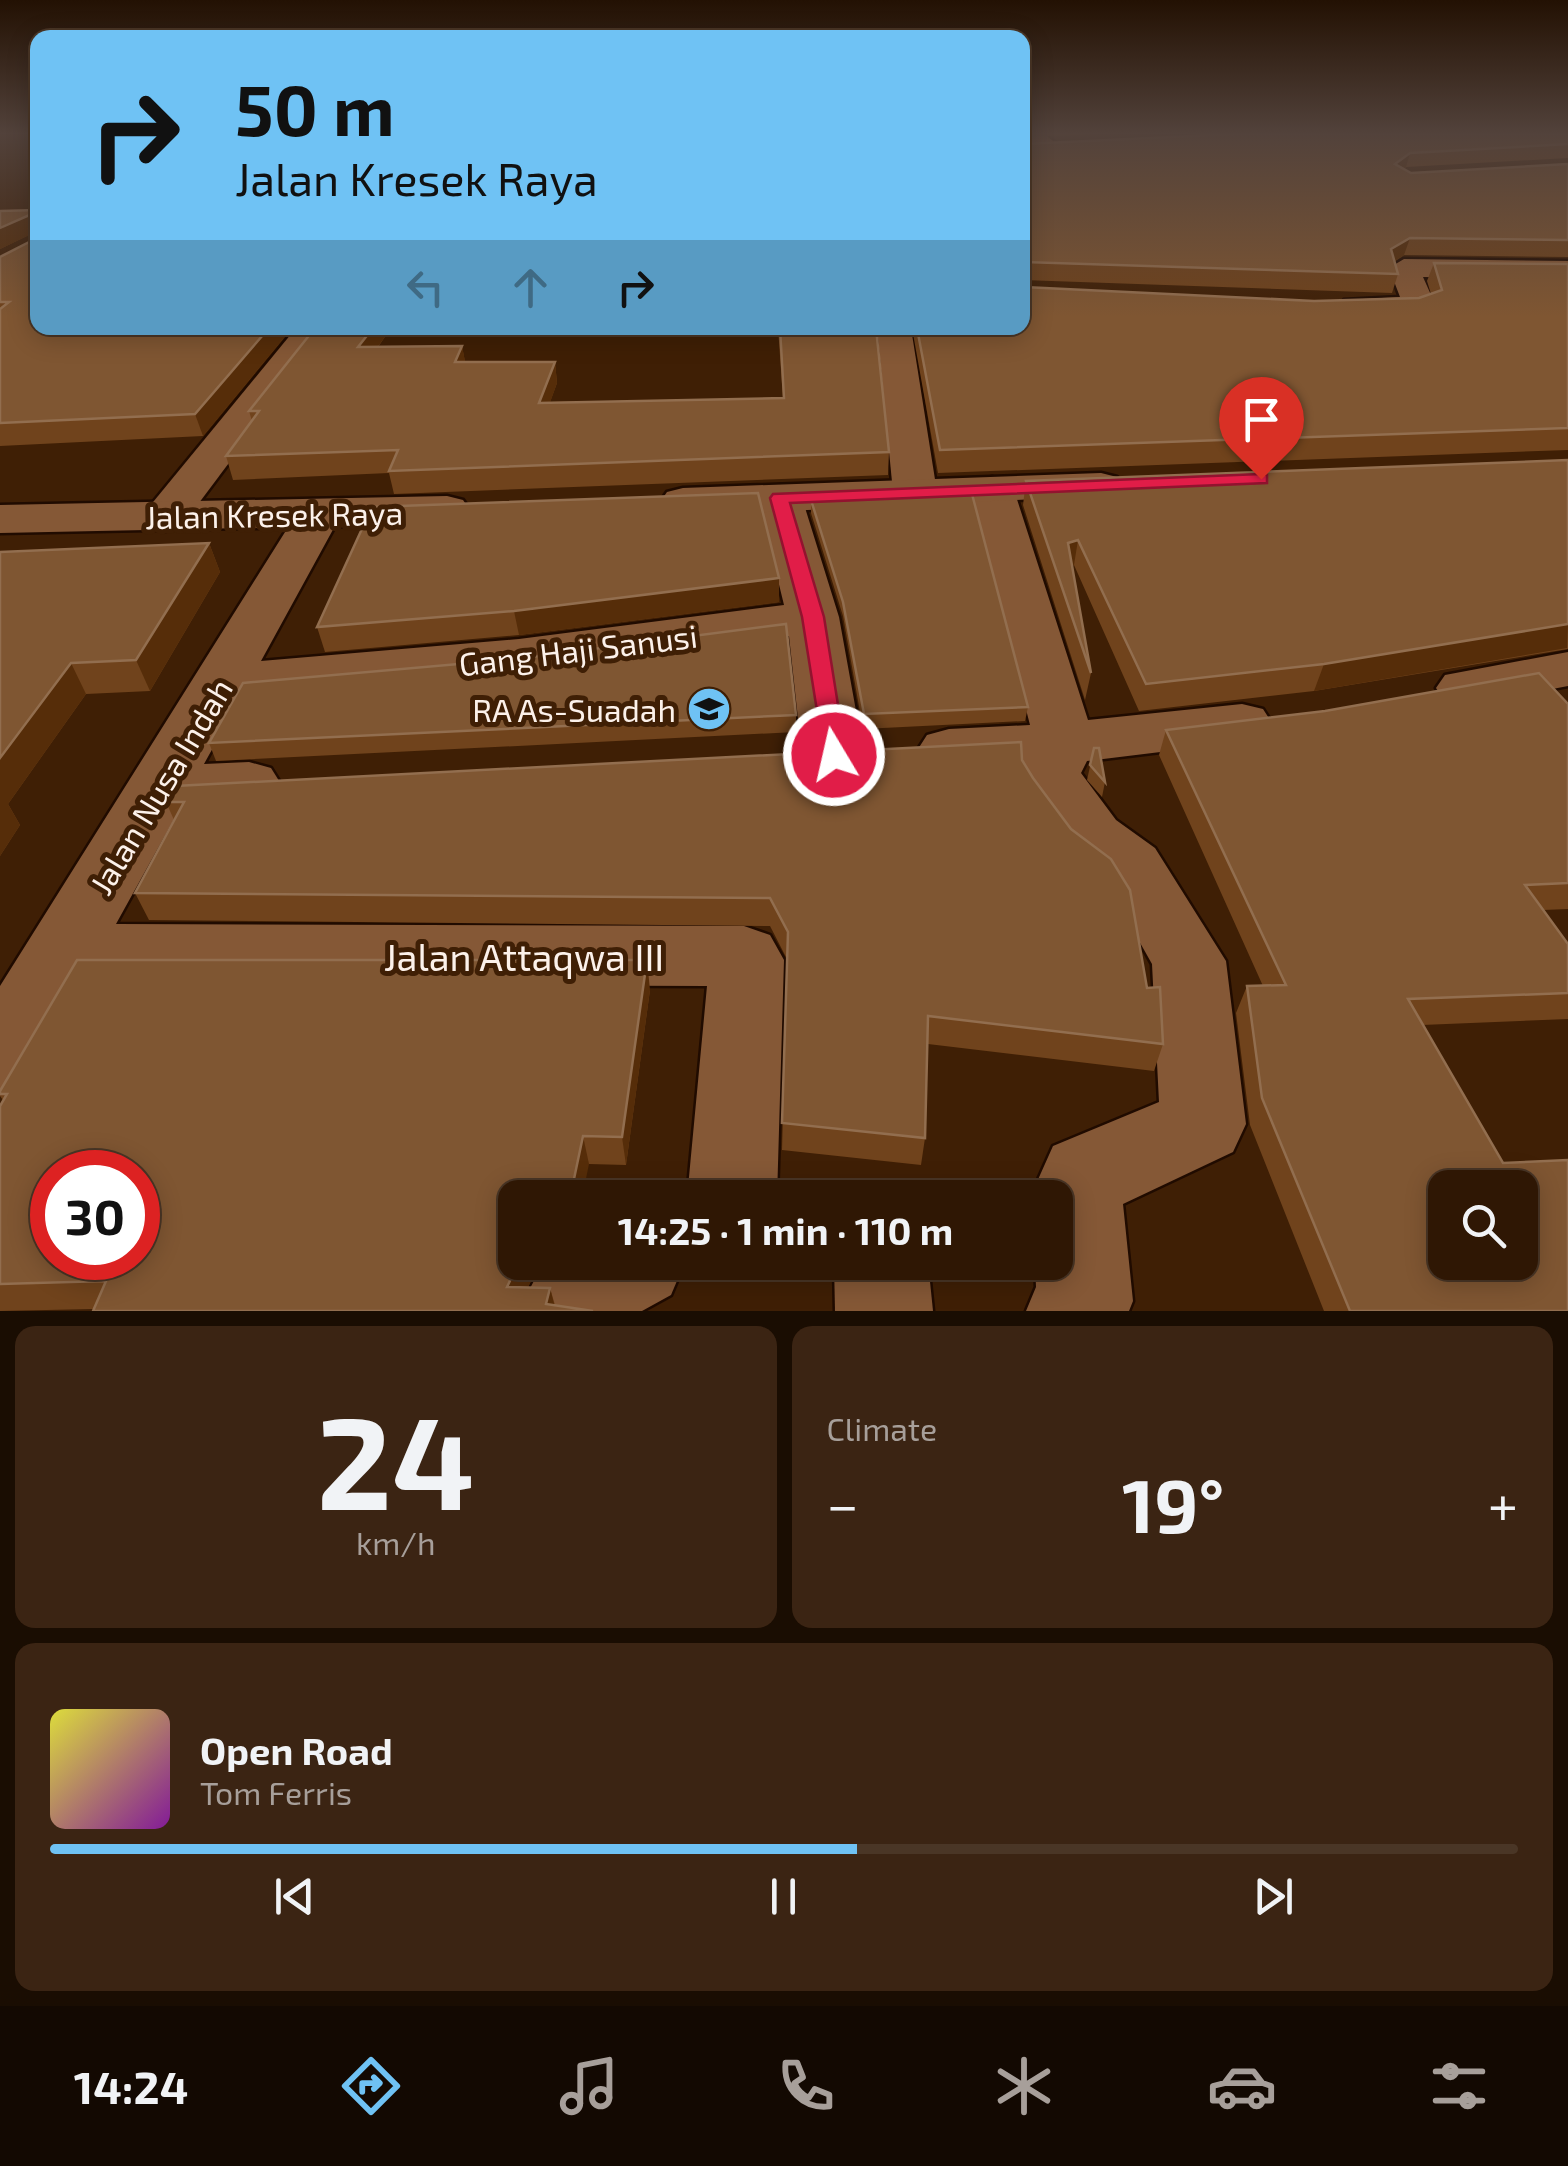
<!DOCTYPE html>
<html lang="en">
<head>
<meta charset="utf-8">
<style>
  body { margin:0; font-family:"Exo 2",sans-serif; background:#3b2413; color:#f1f3f6; height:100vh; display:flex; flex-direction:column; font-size:38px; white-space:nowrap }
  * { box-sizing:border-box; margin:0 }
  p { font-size:32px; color:#a79f9a }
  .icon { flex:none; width:55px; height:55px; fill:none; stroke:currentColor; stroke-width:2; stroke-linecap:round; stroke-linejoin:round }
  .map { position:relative; height:1311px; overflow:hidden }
  .side { display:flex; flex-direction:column; gap:15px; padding:15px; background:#1a0d02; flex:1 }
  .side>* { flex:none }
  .top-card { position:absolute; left:30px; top:30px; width:1000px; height:305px; border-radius:20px; box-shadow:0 5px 25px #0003,0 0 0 2px #4a3626; background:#6fc2f4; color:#111; overflow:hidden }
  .fabs { position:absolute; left:1428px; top:1170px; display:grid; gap:20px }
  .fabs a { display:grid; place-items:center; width:110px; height:110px; border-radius:20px; background:#2f1704; box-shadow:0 5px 25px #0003,0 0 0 2px #4a3626; font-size:50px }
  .speed { position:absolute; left:30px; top:1150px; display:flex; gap:20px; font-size:50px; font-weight:700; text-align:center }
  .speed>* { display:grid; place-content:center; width:130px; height:130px; border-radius:50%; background:#2f1704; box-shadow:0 5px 25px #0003,0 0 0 2px #4a3626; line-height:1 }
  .speed .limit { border:15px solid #d22; background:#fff; color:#111 }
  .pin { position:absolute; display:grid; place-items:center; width:85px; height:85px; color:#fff; margin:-102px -42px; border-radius:50% 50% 50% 0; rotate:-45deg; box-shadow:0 0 10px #0007 }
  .pin .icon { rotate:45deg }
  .me { position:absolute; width:110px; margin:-55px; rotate:351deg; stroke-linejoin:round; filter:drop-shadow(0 0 8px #0008) }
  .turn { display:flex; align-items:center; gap:35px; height:210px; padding:0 40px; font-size:45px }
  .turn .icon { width:130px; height:130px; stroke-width:2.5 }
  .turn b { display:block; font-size:70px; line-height:85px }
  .lanes { display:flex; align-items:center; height:95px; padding:0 40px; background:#0003; justify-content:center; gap:50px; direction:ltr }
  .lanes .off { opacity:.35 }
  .big { font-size:75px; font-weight:700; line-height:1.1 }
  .side .widget { flex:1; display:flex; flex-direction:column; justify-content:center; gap:15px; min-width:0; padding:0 35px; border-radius:20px; background:#3b2413 }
  .side .dial { align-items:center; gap:0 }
  .dial b { font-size:130px; line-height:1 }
  .song { display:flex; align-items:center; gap:30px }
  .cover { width:120px; height:120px; border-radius:15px; background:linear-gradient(135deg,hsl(60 70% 55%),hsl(290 70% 35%)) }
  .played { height:10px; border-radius:5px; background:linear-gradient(90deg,#6fc2f4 55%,#4a3626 55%) }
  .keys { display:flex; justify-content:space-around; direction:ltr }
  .heat { display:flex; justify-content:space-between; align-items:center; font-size:55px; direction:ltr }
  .side .tiles { flex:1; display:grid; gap:15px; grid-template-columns:1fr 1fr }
  .widget:last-child { grid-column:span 2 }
  .trip { position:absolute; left:498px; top:1180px; width:575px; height:100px; border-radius:20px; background:#2f1704; box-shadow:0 5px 25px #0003,0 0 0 2px #4a3626; font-weight:700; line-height:100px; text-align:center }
  .menu { display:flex; height:160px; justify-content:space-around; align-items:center; background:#130902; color:#a79f9a }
  .menu .icon { width:70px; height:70px }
  .menu .selected { color:#6fc2f4 }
  .menu b { font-size:45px; color:#f1f3f6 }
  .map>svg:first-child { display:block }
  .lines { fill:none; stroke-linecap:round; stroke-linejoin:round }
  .street-casing { stroke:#200b00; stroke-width:5 }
  .secondary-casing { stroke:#200b00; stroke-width:5 }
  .street { fill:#855836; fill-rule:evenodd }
  .secondary { fill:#855836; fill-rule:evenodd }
  .wall { fill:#70431c }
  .shaded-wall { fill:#562d09 }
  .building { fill:#7f5632; stroke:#926e4f; stroke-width:2.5; fill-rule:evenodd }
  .route { fill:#e11d48; stroke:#92132f; stroke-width:2.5 }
  .labels { text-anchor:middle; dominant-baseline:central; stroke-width:10; stroke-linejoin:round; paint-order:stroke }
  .street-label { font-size:32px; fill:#fcf1ea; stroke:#3f1f05 }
  .poi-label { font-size:32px; fill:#fcf1ea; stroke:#3f1f05; text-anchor:end }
  .near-street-label { font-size:38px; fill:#fcf1ea; stroke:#3f1f05 }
</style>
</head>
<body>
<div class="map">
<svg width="1568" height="1311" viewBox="0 0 1568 1311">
  <rect width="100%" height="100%" fill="#3f1f05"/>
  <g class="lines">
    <g class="street-casing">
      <g id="street">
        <path d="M1022 134H1044L1060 146 1057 151H1041L1022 139Z"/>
        <path d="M1404 259 1568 261V279L1423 277 1436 306 1431 313 1344 314 1339 307 1344 300 1400 297 1389 268Z"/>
        <path d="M296 328H330L181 527 165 531 149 527 142 517 149 507Z"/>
        <path d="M877 328H911L937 492 931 501 915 505 899 501 893 492Z"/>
        <path d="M992 477 1008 481 1014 490 1088 720 1242 704 1263 709 1272 723 1263 737 1242 742 1087 761 1081 773 1116 820 1155 848 1226 961 1246 1124 1233 1152 1123 1204 1133 1301 1129 1311H1026L1036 1287 1035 1262H1055V1198H1032V1193L1053 1146 1159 1102 1152 964 1107 884 1068 854 1031 803 1021 787 1023 765 949 769 927 763 918 749 927 735 949 729 1030 725 970 490 976 481Z"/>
        <path d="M780 485 796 489 802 498 839 617 864 755 855 770 833 776 811 770 802 755 789 636 519 672 241 697 204 764 249 762 271 768 281 784 271 800 249 806 179 810 116 924 744 926 770 935 784 960 777 1198H687L707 986 83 984 29 1082 0 1093V986L302 505 318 501 334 505 341 515 261 661 519 639 784 605 758 498 764 489Z"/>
        <path d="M1568 652V686L1465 706 1445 701 1436 688 1445 675Z"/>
        <path d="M544 1262H685L671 1295 642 1311H518Z"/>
        <path d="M834 1262H928L933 1311H835Z"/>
      </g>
    </g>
    <g class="secondary-casing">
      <g id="secondary">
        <path d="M1101 473 1117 477 1123 486 1117 495 683 516 667 512 660 502 667 492 683 488Z"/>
        <path d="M447 496 463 500 470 510 463 520 447 524 0 533V505Z"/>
      </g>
    </g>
    <use href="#street" class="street"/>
    <use href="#secondary" class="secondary"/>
  </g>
  <g class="wall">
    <path d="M1022 134H1101L1022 137Z"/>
    <path d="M1568 134V158L1406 167 1404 169 1411 173 1568 164V257L1404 255 1395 261 1398 274 1392 293 1023 280 1024 287 1314 301 1419 298 1431 294 1427 281 1434 263 1568 264V450L938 473 912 328H1022V143L1024 144Z"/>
    <path d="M0 211 292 328 203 436 0 446V257L33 240V233L0 249Z"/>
    <path d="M315 328H391L378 347 462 346 465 362H555L557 383 550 402 783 398 778 328H876L889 452 888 475 394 494 389 473 233 480 226 456 252 421 249 411Z"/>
    <path d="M1568 460V649L1314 691 1139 711 1074 565 1072 566 1091 673 1085 700 1023 505 1026 481Z"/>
    <path d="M811 500 1028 707 1025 721 863 729 843 616 811 513Z"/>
    <path d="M209 543 220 572 150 691 86 694 8 804 20 825 0 856V552Z"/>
    <path d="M779 578V602L519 635 325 652 317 627Z"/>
    <path d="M516 659 796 715V732L216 761 209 743Z"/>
    <path d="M1568 704V909L1543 910 1568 944V1019L1422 1025 1568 1311H1324L1250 1125 1236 1013 1247 986H1263L1159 755 1166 730Z"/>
    <path d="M1094 748 1105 782 1102 797 1087 780Z"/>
    <path d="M1022 760 1147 988 1163 1044 1154 1071 928 1044 925 1138 921 1165 782 1150 787 959 770 926 149 920 135 893 174 820 166 802Z"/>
    <path d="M650 990 626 1165 589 1164 515 1198V1262H540L528 1287 550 1288 555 1305 94 1309 0 1311V1106L3 1100 0 1096V1091Z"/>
  </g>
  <g class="shaded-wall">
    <path d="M1410 153 1406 167 1390 179 1395 164Z"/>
    <path d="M34 213 38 231 0 249V228Z"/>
    <path d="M1410 238 1404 255 1386 267 1391 249Z"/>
    <path d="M269 328H292L203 436 195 414Z"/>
    <path d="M373 328H391L363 368 358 347Z"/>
    <path d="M462 346 466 366 455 362Z"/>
    <path d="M555 362 557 383 542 425 539 403Z"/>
    <path d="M1078 540 1074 565 1063 568 1068 543Z"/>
    <path d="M209 543 220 572 150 691 136 660Z"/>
    <path d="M779 578V602L519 635 514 611Z"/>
    <path d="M1568 624 1567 648 1314 691 1324 664Z"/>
    <path d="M71 663 86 694 8 804 20 825 0 856V758Z"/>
    <path d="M647 960 650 990 626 1165 622 1137Z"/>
    <path d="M583 1136 589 1164 582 1198H570Z"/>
    <path d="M519 1262H540L517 1311 507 1287Z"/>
    <path d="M550 1288 556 1311 546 1304Z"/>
  </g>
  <g class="building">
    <path d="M1234 134H1568V144L1410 153 1395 164 1411 173 1568 164V240L1410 238 1391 249 1398 274 1024 262 1022 264V143L1024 144Z"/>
    <path d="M38 210V328H269L195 414 0 423V309L9 302H0V257L33 240 34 213 0 228V211Z"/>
    <path d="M1434 263 1568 264V428L940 450 917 328H1022V277L1024 287 1314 301 1419 298 1442 290Z"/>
    <path d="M315 328H373L358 347 462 346 455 362H555L539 403 784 398 780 328H876L889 452 389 471 398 450 226 456 259 411H249Z"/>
    <path d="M1568 460V624L1324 664 1146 684 1078 540 1068 543 1091 673 1026 481Z"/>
    <path d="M758 493 779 578 514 611 317 627 372 507Z"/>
    <path d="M972 494 1028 707 864 714 843 602 811 500Z"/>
    <path d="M209 543 136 660 71 663 0 758V552Z"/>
    <path d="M786 624 796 715 209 743 243 683 516 659Z"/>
    <path d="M1539 673 1568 704V883L1525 885 1568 944V993L1408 999 1503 1163 1568 1160V1311H1350L1262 1098 1247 986 1286 985 1166 730 1325 711ZM1445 1188H1520V1262H1445Z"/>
    <path d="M1021 742 1022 760 1033 778 1071 829 1111 859 1130 890 1147 988 1160 987 1163 1044 928 1016 925 1138 782 1123 788 932 770 898 135 893 184 802H166L175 786Z"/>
    <path d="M1094 748H1099L1105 782 1090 765Z"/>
    <path d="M77 960H647L622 1137 583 1136 570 1198H515V1262H519L507 1287 550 1288 546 1304 593 1311H93L106 1281 0 1284V1106L7 1094H0V1091ZM52 1172H138V1258H52Z"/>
  </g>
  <linearGradient id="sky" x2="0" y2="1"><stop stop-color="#231103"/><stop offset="0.42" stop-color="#52423b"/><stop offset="1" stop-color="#52423b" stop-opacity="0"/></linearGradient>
  <rect width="1568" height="317" fill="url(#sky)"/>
  <path class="route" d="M1261 474 1267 475V483L790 503 824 617 846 755 834 764 825 761 802 617 770 498 773 494Z"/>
  <defs>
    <g id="school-disc" transform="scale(2.25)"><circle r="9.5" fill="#6fc2f4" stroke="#3f1f05"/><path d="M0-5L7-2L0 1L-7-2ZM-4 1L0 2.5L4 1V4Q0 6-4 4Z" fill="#111"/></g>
  </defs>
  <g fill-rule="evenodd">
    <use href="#school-disc" x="709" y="709"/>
  </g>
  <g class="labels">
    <g class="street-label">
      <text transform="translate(274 514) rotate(-1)">Jalan Kresek Raya</text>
      <text transform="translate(578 649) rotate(-7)">Gang Haji Sanusi</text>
      <text transform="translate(160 786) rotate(-59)">Jalan Nusa Indah</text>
    </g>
    <g class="poi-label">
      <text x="676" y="709">RA As-Suadah</text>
    </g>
    <g class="near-street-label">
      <text x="524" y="956">Jalan Attaqwa III</text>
    </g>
  </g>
</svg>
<div class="fabs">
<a><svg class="icon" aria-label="search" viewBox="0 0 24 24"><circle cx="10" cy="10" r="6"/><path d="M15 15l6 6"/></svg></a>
</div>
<div class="speed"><div class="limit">30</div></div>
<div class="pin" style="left:1261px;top:479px;background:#d93025"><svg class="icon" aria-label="arrive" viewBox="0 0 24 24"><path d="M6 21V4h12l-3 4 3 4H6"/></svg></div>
<svg class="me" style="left:834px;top:755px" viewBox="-20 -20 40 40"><circle r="17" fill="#e11d48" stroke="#fff" stroke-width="3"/><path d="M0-11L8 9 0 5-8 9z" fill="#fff"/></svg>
<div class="trip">14:25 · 1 min · 110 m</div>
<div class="top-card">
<div class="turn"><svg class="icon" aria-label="right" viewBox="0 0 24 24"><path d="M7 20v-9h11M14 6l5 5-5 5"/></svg><div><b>50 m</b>Jalan Kresek Raya</div></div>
<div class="lanes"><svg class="icon off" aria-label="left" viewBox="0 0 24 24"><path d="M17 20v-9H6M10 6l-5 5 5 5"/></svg><svg class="icon off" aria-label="ahead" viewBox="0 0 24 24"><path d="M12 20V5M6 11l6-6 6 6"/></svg><svg class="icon" aria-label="right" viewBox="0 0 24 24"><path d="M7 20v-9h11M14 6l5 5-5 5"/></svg></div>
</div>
</div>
<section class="side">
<div class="tiles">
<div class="widget dial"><b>24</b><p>km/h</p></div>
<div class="widget"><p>Climate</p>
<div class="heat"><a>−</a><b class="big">19°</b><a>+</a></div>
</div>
<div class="widget">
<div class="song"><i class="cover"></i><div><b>Open Road</b><p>Tom Ferris</p></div></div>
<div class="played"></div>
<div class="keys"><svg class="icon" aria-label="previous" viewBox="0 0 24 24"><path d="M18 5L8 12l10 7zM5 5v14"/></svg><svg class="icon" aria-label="pause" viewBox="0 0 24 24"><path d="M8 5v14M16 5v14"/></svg><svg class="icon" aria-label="next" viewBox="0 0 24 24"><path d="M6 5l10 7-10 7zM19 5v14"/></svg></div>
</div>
</div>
</section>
<nav class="menu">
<b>14:24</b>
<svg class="icon selected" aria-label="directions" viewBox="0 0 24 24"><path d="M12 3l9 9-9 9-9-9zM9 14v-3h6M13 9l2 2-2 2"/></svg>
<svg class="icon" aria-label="music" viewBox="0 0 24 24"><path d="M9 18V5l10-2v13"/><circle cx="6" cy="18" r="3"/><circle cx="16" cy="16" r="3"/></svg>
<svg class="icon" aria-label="phone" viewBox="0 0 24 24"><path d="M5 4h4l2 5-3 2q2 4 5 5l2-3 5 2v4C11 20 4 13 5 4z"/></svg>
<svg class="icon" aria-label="climate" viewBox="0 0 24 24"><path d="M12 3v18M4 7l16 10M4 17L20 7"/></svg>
<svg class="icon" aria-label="car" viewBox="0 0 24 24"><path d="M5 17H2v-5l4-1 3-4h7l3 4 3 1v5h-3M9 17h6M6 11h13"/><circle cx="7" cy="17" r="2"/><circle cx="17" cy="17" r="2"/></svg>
<svg class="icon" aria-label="filters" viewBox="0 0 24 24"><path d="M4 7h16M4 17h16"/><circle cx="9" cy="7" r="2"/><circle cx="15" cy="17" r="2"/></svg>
</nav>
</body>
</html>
